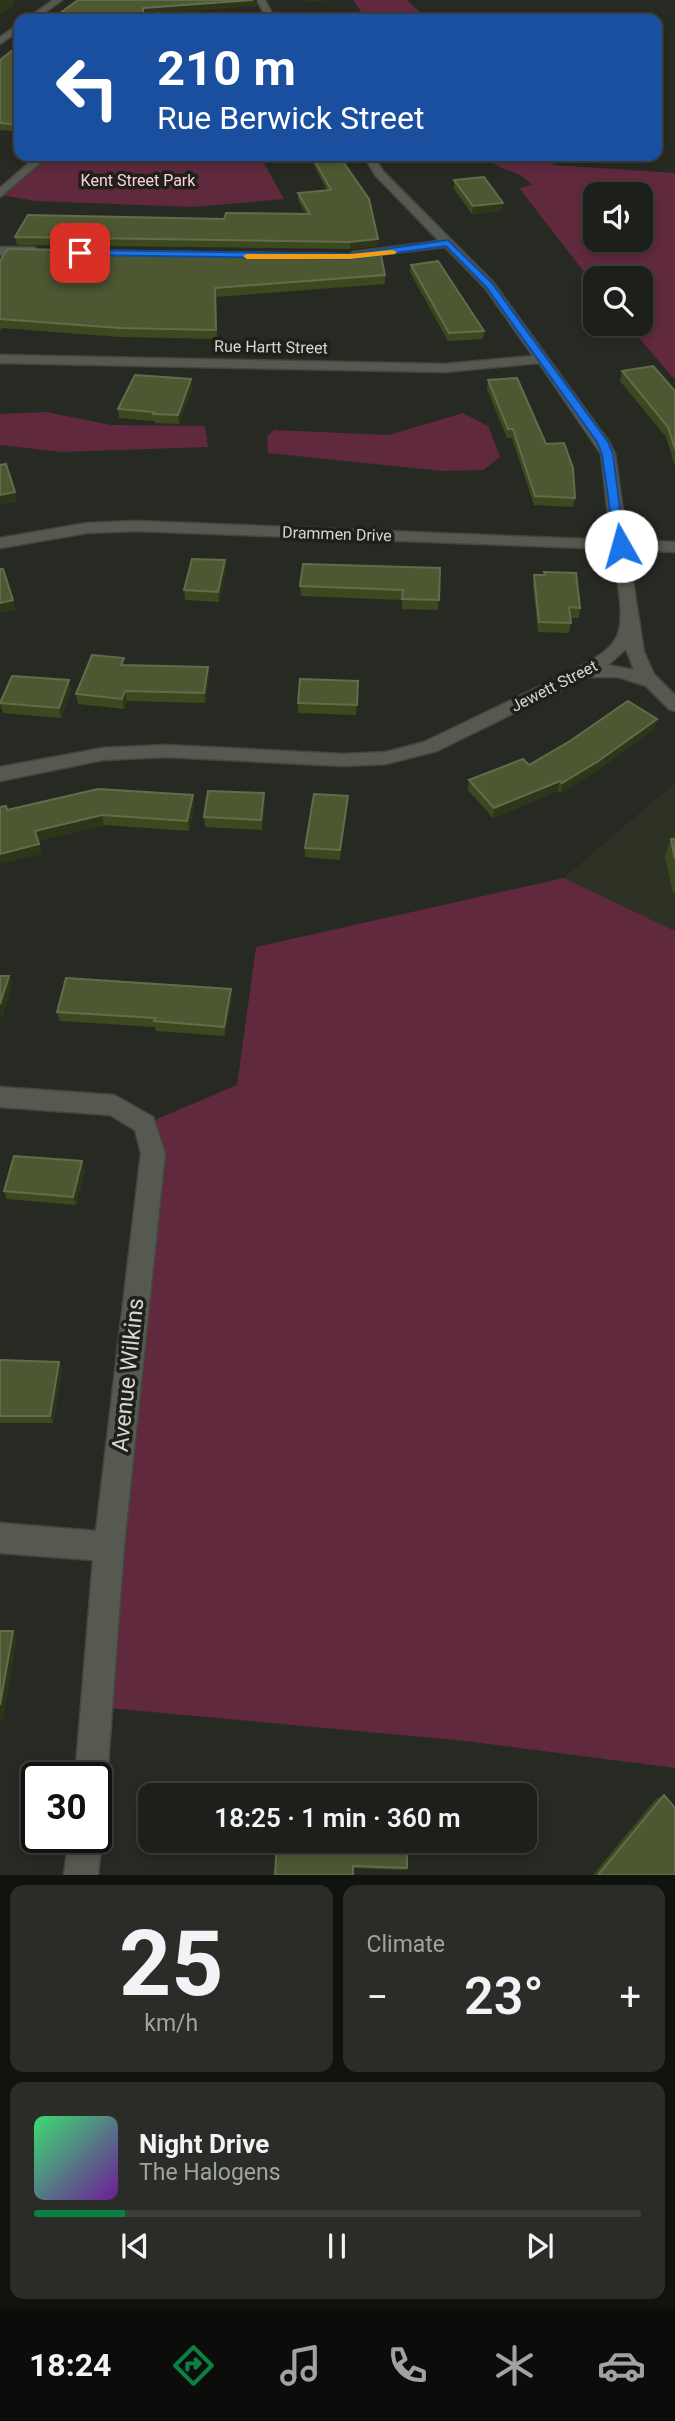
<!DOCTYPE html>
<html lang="en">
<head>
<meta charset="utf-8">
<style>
  body { margin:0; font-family:Roboto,sans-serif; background:#2a2d27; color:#f1f3f6; height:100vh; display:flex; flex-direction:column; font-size:26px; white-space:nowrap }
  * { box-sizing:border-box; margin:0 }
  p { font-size:23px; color:#a0a3a2 }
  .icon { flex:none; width:38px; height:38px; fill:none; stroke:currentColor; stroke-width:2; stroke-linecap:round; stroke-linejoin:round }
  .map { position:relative; height:1875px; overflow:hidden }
  .side { display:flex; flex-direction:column; gap:10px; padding:10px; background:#10120e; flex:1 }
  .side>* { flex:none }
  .banner { position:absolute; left:14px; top:14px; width:648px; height:147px; border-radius:14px; box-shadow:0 4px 10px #0003,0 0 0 2px #3b3e39; background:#1a4fa0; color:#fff; overflow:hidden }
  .controls { position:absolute; left:583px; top:182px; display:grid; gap:14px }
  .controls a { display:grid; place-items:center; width:70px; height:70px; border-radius:14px; background:#1d201a; box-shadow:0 4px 10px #0003,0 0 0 2px #3b3e39; font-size:35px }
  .speed { position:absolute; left:21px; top:1762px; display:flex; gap:14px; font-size:35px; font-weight:700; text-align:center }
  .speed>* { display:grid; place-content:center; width:91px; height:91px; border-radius:50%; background:#1d201a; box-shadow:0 4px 10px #0003,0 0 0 2px #3b3e39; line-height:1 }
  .speed .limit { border:4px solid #111; border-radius:10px; background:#fff; color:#111 }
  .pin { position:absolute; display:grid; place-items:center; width:60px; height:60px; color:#fff; margin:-30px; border-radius:14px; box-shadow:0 4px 10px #0006 }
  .me { position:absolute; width:77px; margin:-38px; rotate:353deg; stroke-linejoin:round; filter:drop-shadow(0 0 5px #0008) }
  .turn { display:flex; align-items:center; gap:24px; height:147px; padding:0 28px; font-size:32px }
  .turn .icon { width:91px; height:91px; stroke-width:2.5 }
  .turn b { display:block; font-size:49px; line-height:60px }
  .big { font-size:52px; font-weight:600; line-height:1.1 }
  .side .widget { flex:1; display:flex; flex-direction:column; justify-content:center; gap:10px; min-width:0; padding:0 24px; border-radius:14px; background:#2a2d27 }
  .side .dial { align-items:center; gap:0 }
  .dial b { font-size:91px; line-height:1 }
  .song { display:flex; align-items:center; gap:21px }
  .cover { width:84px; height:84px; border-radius:10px; background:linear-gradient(135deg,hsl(140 70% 55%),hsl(280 70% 35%)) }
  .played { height:7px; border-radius:4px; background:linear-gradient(90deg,#0b8043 15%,#3b3e39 15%) }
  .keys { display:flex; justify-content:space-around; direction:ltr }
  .heat { display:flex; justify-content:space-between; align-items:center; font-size:38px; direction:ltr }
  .side .tiles { flex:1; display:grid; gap:10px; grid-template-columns:1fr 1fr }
  .widget:last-child { grid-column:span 2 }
  .trip { position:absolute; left:138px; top:1783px; width:399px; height:70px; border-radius:14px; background:#1d201a; box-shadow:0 4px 10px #0003,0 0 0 2px #3b3e39; font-weight:600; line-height:70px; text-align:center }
  .dock { display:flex; height:112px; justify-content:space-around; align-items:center; background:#0c0d0a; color:#a0a3a2 }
  .dock .icon { width:49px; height:49px }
  .dock .selected { color:#0b8043 }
  .dock b { font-size:32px; color:#f1f3f6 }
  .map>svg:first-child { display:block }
  .built { fill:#2d3224 }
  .green { fill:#60293e; fill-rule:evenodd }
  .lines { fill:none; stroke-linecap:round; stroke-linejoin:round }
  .street-casing { stroke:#43463f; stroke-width:3 }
  .secondary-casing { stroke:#43463f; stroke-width:3 }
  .street { fill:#555950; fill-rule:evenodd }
  .secondary { fill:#555950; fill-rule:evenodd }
  .wall { fill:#3c491e }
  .shaded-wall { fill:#2d3618 }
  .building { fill:#4d5832; stroke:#626c4b; stroke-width:2 }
  .route { fill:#1a73e8; stroke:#114b97; stroke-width:2 }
  .slow { fill:#f59e0b }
  .labels { text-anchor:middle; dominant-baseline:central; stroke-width:7; stroke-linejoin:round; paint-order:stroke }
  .far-park-label { font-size:16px; fill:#ffcedc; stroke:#1e2019 }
  .far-street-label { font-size:16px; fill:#d4d6d1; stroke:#1e2019 }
  .near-street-label { font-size:23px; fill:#d4d6d1; stroke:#1e2019 }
</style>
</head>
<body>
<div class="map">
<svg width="675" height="1875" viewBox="0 0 675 1875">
  <rect width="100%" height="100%" fill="#272a23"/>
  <path class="built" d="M675 783V931L564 878Z"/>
  <g class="green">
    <path d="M353 0H407L425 17 421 19H313L293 17 298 12 364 16Z"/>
    <path d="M43 156H260L284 199 193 207 36 201 0 195Z"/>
    <path d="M485 156H546L554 165 675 173V380L627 324H640V278H595V286L519 188 532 185C519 169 499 172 485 156ZM595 194H640V240H595Z"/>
    <path d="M46 412 111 425 205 426 208 447 61 452 0 445V414Z"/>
    <path d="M463 413 488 426 500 457 483 470 442 471 268 453 267 437 274 430 389 435Z"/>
    <path d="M564 878 675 931V1768L466 1741 98 1707 145 1124 237 1085 256 947Z"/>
  </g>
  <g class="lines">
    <g class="street-casing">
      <g id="street">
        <path d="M257 0H265L275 19H267Z"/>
        <path d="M37 156H48L0 197V188Z"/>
        <path d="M364 156H374L383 171 493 282 609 442 615 454 627 540 675 542V552L628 550 644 652 654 674 675 695V711L669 709 646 686 618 677H587L437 751 386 764 343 766 166 757 103 760 0 781V767L103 748 166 745 343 754 386 752 424 742 576 669C589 661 606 654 615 640 628 621 615 572 613 549L136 531 87 533 0 548V538L87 523 136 521 611 540 601 454 539 363 445 372 0 363V355L445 364 533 356 485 288 445 247 349 258 347 256 353 252 439 241 375 175ZM626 649 634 670 608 665Z"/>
        <path d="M0 247H34L40 251 34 255H0Z"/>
        <path d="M0 1087 114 1095 153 1117 165 1153 124 1547 107 1778 102 1789 96 1792V1778H75L93 1560 0 1553V1523L96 1531 141 1153 135 1130 110 1115 0 1107Z"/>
        <path d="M96 1826 102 1838 98 1875H64L69 1838H96Z"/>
      </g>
    </g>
    <g class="secondary-casing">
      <g id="secondary">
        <path d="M53 0H62L36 19H27Z"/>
        <path d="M19 24V31L0 44V37Z"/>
      </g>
    </g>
    <use href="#street" class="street"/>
    <use href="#secondary" class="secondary"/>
  </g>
  <g class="wall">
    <path d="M19 45V132L0 130V60Z"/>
    <path d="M309 156H339L377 246 350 249 17 245 15 237 224 219 306 214 298 200V193L327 190Z"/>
    <path d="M454 180 502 211 472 214 454 189Z"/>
    <path d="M0 261 385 275V284L216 297 217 339 120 337 2 328 0 331Z"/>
    <path d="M411 265 484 331 483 339 448 341 410 272Z"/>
    <path d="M622 371 675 391V466L666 437 620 381Z"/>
    <path d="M488 380 546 444 575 498 573 507 534 505 512 438H507L487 389Z"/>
    <path d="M192 388 179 424 155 423 154 421 119 418 118 409Z"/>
    <path d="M225 560 226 570 219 602 185 600 184 590Z"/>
    <path d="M440 568 438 610 402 609V600L301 596 300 586Z"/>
    <path d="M544 572 580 608 579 618H570L571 623 569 633 538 632 533 585 534 575H544Z"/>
    <path d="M125 665 208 667 209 677 205 703 127 701 124 709 78 704 76 694Z"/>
    <path d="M69 680 71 690 61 718 3 713 0 703Z"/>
    <path d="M358 681 356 715 298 713V703Z"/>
    <path d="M657 719 654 729 595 772 561 793 558 791 493 818 468 790 469 780 529 765Z"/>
    <path d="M264 793 265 803 262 830 205 827 204 817Z"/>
    <path d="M193 795 194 805 189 831 104 825 38 841 42 854 7 810Z"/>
    <path d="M348 796 347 806 340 860 305 857V848Z"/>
    <path d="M671 839H675V893H673L665 856Z"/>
    <path d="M232 999 225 1036 156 1031 155 1027 60 1021 57 1012Z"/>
    <path d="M85 1169 76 1205 7 1199 4 1191Z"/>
    <path d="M0 1360 59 1362 62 1369 53 1423H0Z"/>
    <path d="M664 1795 675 1875H593L656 1799Z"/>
    <path d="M277 1841 407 1868 406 1870 353 1868Z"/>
  </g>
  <g class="shaded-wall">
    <path d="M3 0H13L14 5 0 14V2Z"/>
    <path d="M257 0V6L144 15 143 19V8Z"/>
    <path d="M306 0H335L306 2Z"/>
    <path d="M503 203 502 211 472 214 473 206Z"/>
    <path d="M378 239 377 246 350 249V242Z"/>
    <path d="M191 379 192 388 179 424 178 415Z"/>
    <path d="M15 492 17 502 0 505V495Z"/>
    <path d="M225 560 226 570 219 602 218 592Z"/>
    <path d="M13 600 16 610 0 613V603Z"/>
    <path d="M208 667 209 677 205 703 204 693Z"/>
    <path d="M69 680 71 690 61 718 59 708Z"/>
    <path d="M125 691 127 701 124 709 122 699Z"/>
    <path d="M657 719 654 729 595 772 561 793 562 783Z"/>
    <path d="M560 781 558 791 493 818 494 808Z"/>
    <path d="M264 793 265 803 262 830 261 820Z"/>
    <path d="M193 795 194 805 189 831 187 821Z"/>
    <path d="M348 796 347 806 340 860V850Z"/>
    <path d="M102 815 104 825 38 841 35 831Z"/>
    <path d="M39 844 42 854 0 864V854Z"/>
    <path d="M9 976 12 985 1 1021 0 1004Z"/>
    <path d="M231 989 232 999 225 1036 224 1027Z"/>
    <path d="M82 1161 85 1169 76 1205 73 1197Z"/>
    <path d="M59 1362 62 1369 53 1423 50 1416Z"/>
    <path d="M13 1631 17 1636 3 1721 0 1720V1705Z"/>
  </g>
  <g class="building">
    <path d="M78 0H253L143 8V19H52Z"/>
    <path d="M19 45V125L0 123V60Z"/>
    <path d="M312 156H339L369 199 378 239 350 242 15 237 28 215 224 219 226 213 310 214 298 193 331 190Z"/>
    <path d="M484 177 503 203 473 206 454 180Z"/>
    <path d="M8 249 350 254 380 250 385 275 215 288 216 330 119 328 0 319V261Z"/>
    <path d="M438 261 484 331 449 333 411 265Z"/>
    <path d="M653 366 675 391V449L668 427 622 371Z"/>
    <path d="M135 375 191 379 178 415 153 414 154 412 118 409Z"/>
    <path d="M517 378 546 444 564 443 573 468 575 498 535 496 513 429H508L488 380Z"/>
    <path d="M6 464 15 492 0 495V465Z"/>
    <path d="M192 559 225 560 218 592 184 590Z"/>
    <path d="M303 564 440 568 439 600 402 599 403 590 300 586Z"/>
    <path d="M0 569H3L13 600 0 603Z"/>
    <path d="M544 572 576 573 580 608 569 607 571 623 539 622 534 575H545Z"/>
    <path d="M92 655 124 658 121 665 208 667 204 693 125 691 122 699 76 694Z"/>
    <path d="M12 676 69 680 59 708 0 703Z"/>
    <path d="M300 679 358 681 357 705 298 703Z"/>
    <path d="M628 701 657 719 597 762 562 783 560 781 494 808 469 780 523 759 529 765 570 741Z"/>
    <path d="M98 789 193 795 187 821 102 815 35 831 39 844 0 854V807L6 806 7 810Z"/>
    <path d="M208 791 264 793 261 820 204 817Z"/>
    <path d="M314 794 348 796 340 850 305 848Z"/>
    <path d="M671 839H675V859Z"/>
    <path d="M0 976H9L0 1004Z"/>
    <path d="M66 978 231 989 224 1027 154 1021 155 1018 57 1012Z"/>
    <path d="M14 1156 82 1161 73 1197 4 1191Z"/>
    <path d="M0 1360 59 1362 50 1416H0Z"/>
    <path d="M0 1631H13L0 1705Z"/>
    <path d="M354 1793 407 1795V1796H354Z"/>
    <path d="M664 1795 675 1808V1875H598Z"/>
    <path d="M277 1841H407V1868L353 1866V1875H275Z"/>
  </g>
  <path class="route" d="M448 240 492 283 608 442 613 454 625 548 615 546 602 454 597 442 486 287 446 246 350 259 80 255 76 253 80 250 350 254Z"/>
  <path class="slow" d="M392 250 397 252 395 254 350 259H247L243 256 247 254H350Z"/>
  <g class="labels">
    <g class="far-park-label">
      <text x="138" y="180">Kent Street Park</text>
    </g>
    <g class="far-street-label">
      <text transform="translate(271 347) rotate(1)">Rue Hartt Street</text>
      <text transform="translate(337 534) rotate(2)">Drammen Drive</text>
      <text transform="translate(554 686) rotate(-27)">Jewett Street</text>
    </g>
    <g class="near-street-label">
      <text transform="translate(128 1375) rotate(-84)">Avenue Wilkins</text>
    </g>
  </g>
</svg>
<div class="controls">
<a><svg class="icon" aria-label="sound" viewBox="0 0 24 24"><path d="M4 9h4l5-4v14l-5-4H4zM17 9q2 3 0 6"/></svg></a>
<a><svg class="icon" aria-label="search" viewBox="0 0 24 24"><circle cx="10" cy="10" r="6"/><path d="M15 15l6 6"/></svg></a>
</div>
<div class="speed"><div class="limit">30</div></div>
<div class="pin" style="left:80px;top:253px;background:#d93025"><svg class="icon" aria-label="arrive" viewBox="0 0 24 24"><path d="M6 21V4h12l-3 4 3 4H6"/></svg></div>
<svg class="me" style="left:621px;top:546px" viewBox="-20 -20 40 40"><circle r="19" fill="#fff"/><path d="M0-13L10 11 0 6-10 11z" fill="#1a73e8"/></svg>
<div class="trip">18:25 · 1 min · 360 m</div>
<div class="banner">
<div class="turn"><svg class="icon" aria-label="left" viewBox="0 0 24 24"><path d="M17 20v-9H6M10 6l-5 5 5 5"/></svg><div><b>210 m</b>Rue Berwick Street</div></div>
</div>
</div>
<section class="side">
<div class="tiles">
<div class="widget dial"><b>25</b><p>km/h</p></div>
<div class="widget"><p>Climate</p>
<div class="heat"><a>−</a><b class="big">23°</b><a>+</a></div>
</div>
<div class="widget">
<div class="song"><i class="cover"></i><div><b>Night Drive</b><p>The Halogens</p></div></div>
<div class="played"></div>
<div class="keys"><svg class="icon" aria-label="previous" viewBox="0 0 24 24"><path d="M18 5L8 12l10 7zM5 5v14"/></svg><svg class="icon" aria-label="pause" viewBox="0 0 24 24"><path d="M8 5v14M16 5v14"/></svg><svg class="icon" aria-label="next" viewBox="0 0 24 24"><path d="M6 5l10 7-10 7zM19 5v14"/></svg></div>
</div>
</div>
</section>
<nav class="dock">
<b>18:24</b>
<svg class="icon selected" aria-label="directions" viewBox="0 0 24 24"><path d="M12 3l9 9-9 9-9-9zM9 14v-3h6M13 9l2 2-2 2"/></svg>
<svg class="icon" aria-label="music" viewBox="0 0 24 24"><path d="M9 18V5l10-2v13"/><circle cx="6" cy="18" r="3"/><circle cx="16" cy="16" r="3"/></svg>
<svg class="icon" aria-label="phone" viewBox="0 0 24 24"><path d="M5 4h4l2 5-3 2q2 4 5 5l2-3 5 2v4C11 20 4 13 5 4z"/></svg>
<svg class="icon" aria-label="climate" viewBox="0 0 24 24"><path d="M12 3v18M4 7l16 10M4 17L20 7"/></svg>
<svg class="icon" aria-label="car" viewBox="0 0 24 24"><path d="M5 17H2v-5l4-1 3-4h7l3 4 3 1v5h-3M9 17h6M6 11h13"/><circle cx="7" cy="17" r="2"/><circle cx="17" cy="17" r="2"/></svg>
</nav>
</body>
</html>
